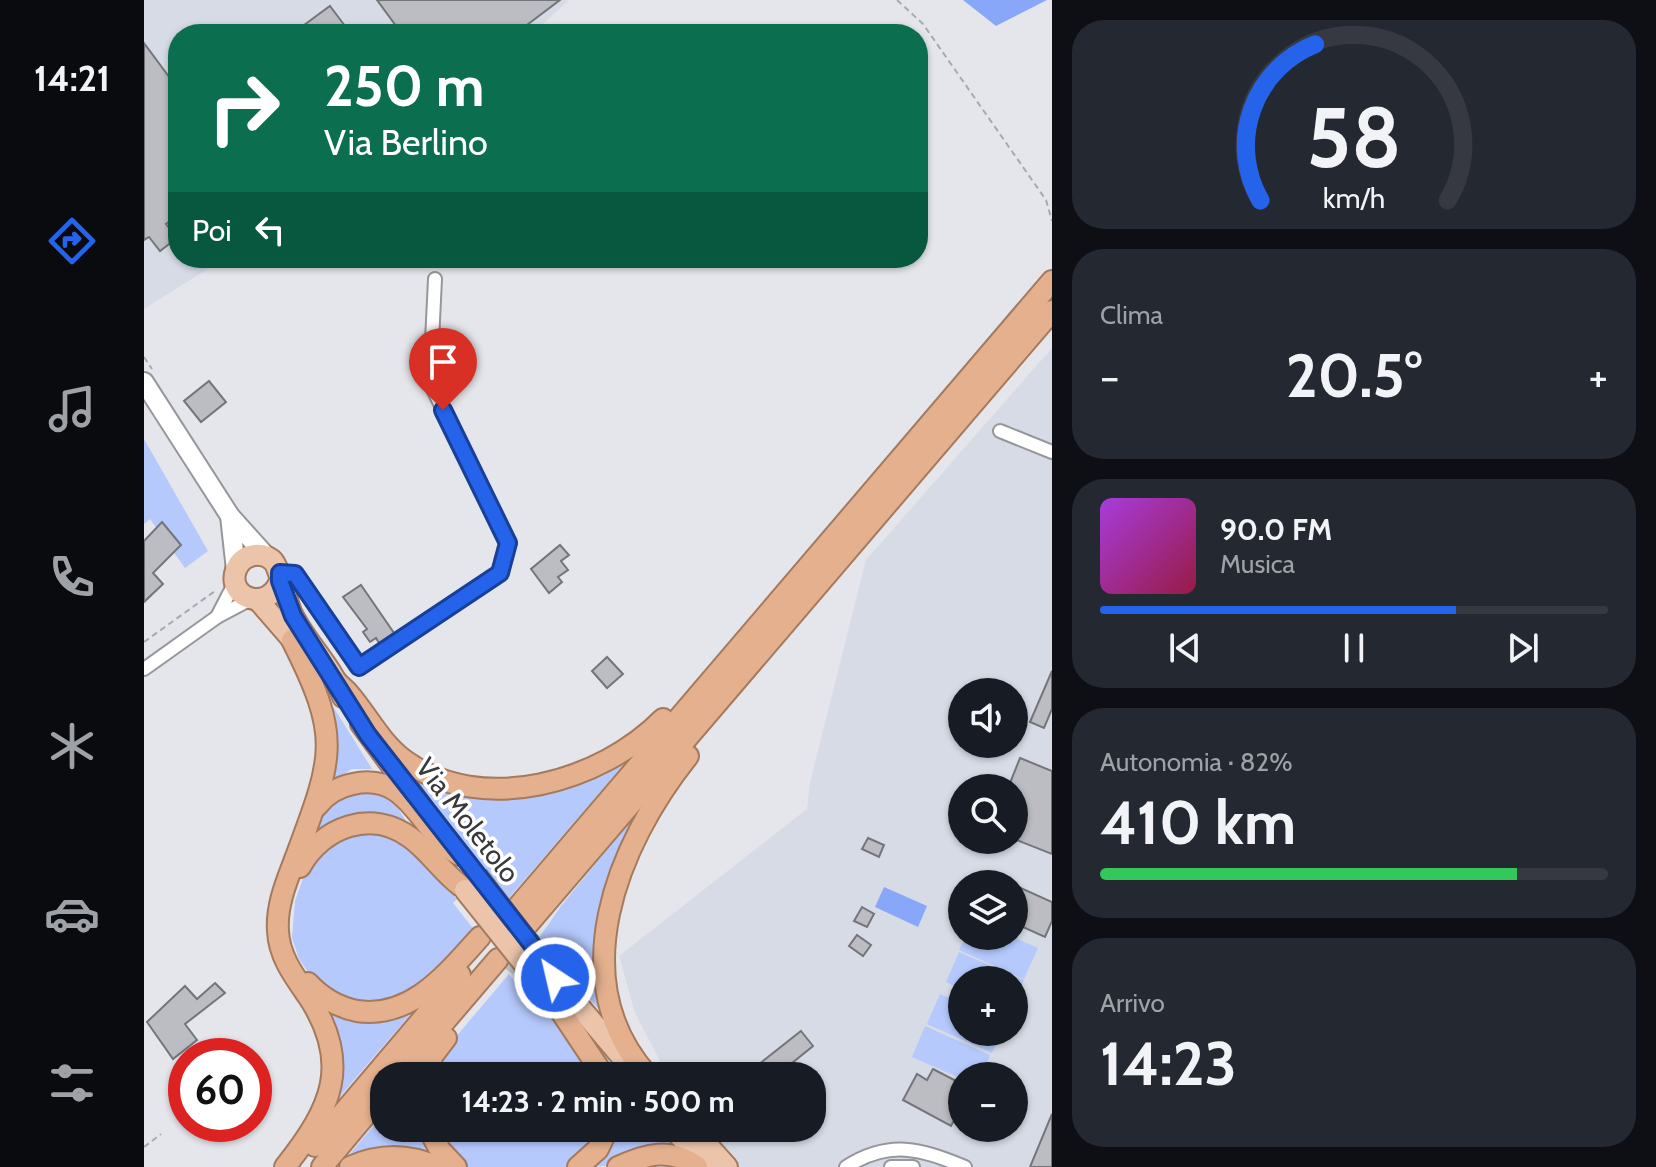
<!DOCTYPE html>
<html lang="it">
<head>
<meta charset="utf-8">
<style>
  body { margin:0; font-family:Cabin,sans-serif; background:#242831; color:#f1f3f6; height:100vh; display:flex; flex-direction:column; font-size:30px; white-space:nowrap }
  * { box-sizing:border-box; margin:0 }
  p { font-size:26px; color:#9ea1a6 }
  .icon { flex:none; width:44px; height:44px; fill:none; stroke:currentColor; stroke-width:2; stroke-linecap:round; stroke-linejoin:round }
  .map { position:relative; flex:1; overflow:hidden }
  .drawer { display:flex; flex-direction:column; gap:20px; padding:20px; background:#0d0f14; width:604px }
  .drawer>* { flex:none }
  .guide { position:absolute; left:24px; top:24px; width:760px; height:244px; border-radius:32px; box-shadow:0 2px 6px #0004; background:#0b6e4f; color:#fff; overflow:hidden }
  .buttons { position:absolute; left:804px; top:678px; display:grid; gap:16px }
  .buttons a { display:grid; place-items:center; width:80px; height:80px; border-radius:50%; background:#171b24; box-shadow:0 2px 6px #0004; font-size:40px }
  .speed { position:absolute; left:24px; top:1038px; display:flex; gap:16px; font-size:40px; font-weight:700; text-align:center }
  .speed>* { display:grid; place-content:center; width:104px; height:104px; border-radius:50%; background:#171b24; box-shadow:0 2px 6px #0004; line-height:1 }
  .speed .limit { border:12px solid #d22; background:#fff; color:#111 }
  .pin { position:absolute; display:grid; place-items:center; width:68px; height:68px; color:#fff; margin:-82px -34px; border-radius:50% 50% 50% 0; rotate:-45deg; box-shadow:0 0 8px #0007 }
  .pin .icon { rotate:45deg }
  .me { position:absolute; width:88px; margin:-44px; rotate:325deg; stroke-linejoin:round; filter:drop-shadow(0 0 6px #0008) }
  .turn { display:flex; align-items:center; gap:28px; height:168px; padding:0 24px; font-size:36px }
  .turn .icon { width:104px; height:104px; stroke-width:2.5 }
  .turn b { display:block; font-size:56px; line-height:68px }
  .then { display:flex; align-items:center; height:76px; padding:0 24px; background:#0003; gap:16px; font-size:30px }
  .big { font-size:60px; font-weight:800; line-height:1.1 }
  .drawer .card { flex:1; display:flex; flex-direction:column; justify-content:center; gap:12px; min-width:0; padding:0 28px; border-radius:32px; background:#242831 }
  .drawer .dial { align-items:center; gap:0 }
  .dial svg { height:208px; overflow:visible; fill:none; stroke:#363941; stroke-width:7; stroke-linecap:round; text-anchor:middle }
  .dial text { fill:#f1f3f6; stroke:none }
  .song { display:flex; align-items:center; gap:24px }
  .cover { width:96px; height:96px; border-radius:12px; background:linear-gradient(135deg,hsl(280 70% 55%),hsl(340 70% 35%)) }
  .played { height:8px; border-radius:4px; background:linear-gradient(90deg,#2563eb 70%,#363941 70%) }
  .keys { display:flex; justify-content:space-around; direction:ltr }
  .heat { display:flex; justify-content:space-between; align-items:center; font-size:44px; direction:ltr }
  .charge { height:12px; border-radius:6px; background:linear-gradient(90deg,#34c759 82%,#363941 0) }
  .trip { position:absolute; left:226px; top:1062px; width:456px; height:80px; border-radius:32px; background:#171b24; box-shadow:0 2px 6px #0004; font-weight:800; line-height:80px; text-align:center }
  main { display:flex; flex:1; min-height:0 }
  .tab-bar { display:flex; flex-direction:column; width:144px; justify-content:space-around; align-items:center; background:#090b0e; color:#9ea1a6 }
  .tab-bar .icon { width:56px; height:56px }
  .tab-bar .current { color:#2563eb }
  .tab-bar b { font-size:36px; color:#f1f3f6 }
  .map>svg:first-child { display:block }
  .built { fill:#d6dbe6; fill-rule:evenodd }
  .green { fill:#b5c9fd }
  .water { fill:#89a7f8 }
  .building { fill:#bbbdc2; stroke:#737579; stroke-width:2 }
  .lines { fill:none; stroke-linecap:round; stroke-linejoin:round }
  .trunk-tunnel { stroke:#c2c3c8; stroke-width:20; stroke-dasharray:20 10; stroke-linecap:butt }
  .minor-casing { stroke:#95979b; stroke-width:16 }
  .secondary-casing { stroke:#95979b; stroke-width:22 }
  .primary-casing { stroke:#a47a5e; stroke-width:24 }
  .trunk-casing { stroke:#a47a5e; stroke-width:24 }
  .path { stroke:#a8aaae; stroke-width:2; stroke-dasharray:6 4; stroke-linecap:butt }
  .minor { stroke:#fff; stroke-width:12 }
  .secondary { stroke:#fff; stroke-width:18 }
  .primary { stroke:#ebc4aa; stroke-width:20 }
  .trunk { stroke:#e4b08e; stroke-width:20 }
  .primary-bridge-casing { stroke:#a47a5e; stroke-width:24; stroke-linecap:butt }
  .primary-bridge { stroke:#ebc4aa; stroke-width:20 }
  .route-casing { stroke:#184099; stroke-width:20 }
  .route { stroke:#2563eb; stroke-width:14 }
  .labels { text-anchor:middle; dominant-baseline:central; stroke-width:7; stroke-linejoin:round; paint-order:stroke }
  .street-label { font-size:28px; fill:#38393b; stroke:#fff }
</style>
</head>
<body>
<main>
<nav class="tab-bar">
<b>14:21</b>
<svg class="icon current" aria-label="directions" viewBox="0 0 24 24"><path d="M12 3l9 9-9 9-9-9zM9 14v-3h6M13 9l2 2-2 2"/></svg>
<svg class="icon" aria-label="music" viewBox="0 0 24 24"><path d="M9 18V5l10-2v13"/><circle cx="6" cy="18" r="3"/><circle cx="16" cy="16" r="3"/></svg>
<svg class="icon" aria-label="phone" viewBox="0 0 24 24"><path d="M5 4h4l2 5-3 2q2 4 5 5l2-3 5 2v4C11 20 4 13 5 4z"/></svg>
<svg class="icon" aria-label="climate" viewBox="0 0 24 24"><path d="M12 3v18M4 7l16 10M4 17L20 7"/></svg>
<svg class="icon" aria-label="car" viewBox="0 0 24 24"><path d="M5 17H2v-5l4-1 3-4h7l3 4 3 1v5h-3M9 17h6M6 11h13"/><circle cx="7" cy="17" r="2"/><circle cx="17" cy="17" r="2"/></svg>
<svg class="icon" aria-label="filters" viewBox="0 0 24 24"><path d="M4 7h16M4 17h16"/><circle cx="9" cy="7" r="2"/><circle cx="15" cy="17" r="2"/></svg>
</nav>
<div class="map">
<svg width="908" height="1167" viewBox="0 0 908 1167">
  <rect width="100%" height="100%" fill="#e4e6eb"/>
  <g class="built">
    <path d="M0 0H425L388 34H34V258H81L0 309Z"/>
    <path d="M908 348V1167H572L558 1128H668V1076H524L491 1013 475 956 663 809 666 783 722 560ZM818 692H870V744H818ZM818 788H870V840H818ZM818 884H870V936H818ZM818 980H870V1032H818ZM818 1076H870V1128H818Z"/>
  </g>
  <g class="green">
    <path d="M0 439 64 551 41 568 6 519 0 524Z"/>
    <path d="M188 705 228 769H208L186 782C198 755 194 733 188 705Z"/>
    <path d="M486 757 364 899 263 770 329 792Z"/>
    <path d="M215 789 246 796 266 827 170 838C177 804 186 803 215 789Z"/>
    <path d="M495 811 480 849 457 1012 395 938 417 906Z"/>
    <path d="M234 830 276 853 313 899 309 903 331 931 306 961 254 1002 208 1004 169 979 155 959 148 938 151 901 161 873 193 837Z"/>
    <path d="M822 936H866L894 948 880 979 815 950Z"/>
    <path d="M815 952 880 980 870 1003V980H818V990L802 982Z"/>
    <path d="M365 974 389 1004 393 1000 454 1076H288L305 1045Z"/>
    <path d="M796 994 818 1003V1032H857L848 1053 783 1024Z"/>
    <path d="M187 1014 225 1020 265 1016 191 1102Z"/>
    <path d="M781 1026 846 1055 837 1076H818V1079L768 1057Z"/>
    <path d="M240 1113V1128H278L292 1156 206 1158 205 1155Z"/>
    <path d="M291 1128H458L433 1161 422 1167H322L313 1160Z"/>
    <path d="M471 1128H518L538 1149 486 1154 461 1166 447 1167Z"/>
  </g>
  <g class="water">
    <path d="M819 0H903L852 26Z"/>
    <path d="M740 887 783 906 774 927 731 907Z"/>
  </g>
  <g class="building">
    <path d="M233 0H416L371 34H258Z"/>
    <path d="M186 6 207 34H148L179 11Z"/>
    <path d="M0 43 34 89V215L22 224 33 238 16 251 5 237 0 240Z"/>
    <path d="M65 381 82 402 57 422 40 401Z"/>
    <path d="M18 522 37 545 9 573 19 584 0 602V541Z"/>
    <path d="M416 545 425 555 417 561 424 570 414 577 418 582 405 593 387 569Z"/>
    <path d="M217 585 250 633 235 643 232 638 226 642 219 632 223 629 199 597Z"/>
    <path d="M463 657 479 674 463 688 448 671Z"/>
    <path d="M908 671V709L900 728 886 722Z"/>
    <path d="M876 758 908 771V854L870 839V788H864Z"/>
    <path d="M724 838 740 845 735 857 718 849Z"/>
    <path d="M870 885 908 902V921L901 937 870 923Z"/>
    <path d="M718 907 730 914 723 927 710 921Z"/>
    <path d="M713 935 727 945 719 956 705 946Z"/>
    <path d="M71 983 81 993 41 1024 53 1040 29 1059 3 1022 41 986 53 999Z"/>
    <path d="M657 1031 669 1046 632 1076H600Z"/>
    <path d="M789 1069 818 1084 812 1098 818 1101V1105L807 1126 759 1100 773 1074 783 1080Z"/>
    <path d="M908 1114V1167H886Z"/>
  </g>
  <g class="lines">
    <path class="trunk-tunnel" d="M361 968 391 932"/>
    <g class="minor-casing">
      <g id="minor">
        <path d="M856 431 908 452"/>
        <path d="M136 573 151 574 157 582 215 667 356 573 364 543 286 383 291 279"/>
        <path d="M73 617 91 582"/>
        <path d="M0 669 73 617 107 599"/>
        <path d="M702 1167C746 1139 777 1149 821 1167"/>
        <path d="M747 1167H769"/>
      </g>
    </g>
    <g class="secondary-casing">
      <g id="secondary">
        <path d="M0 382 86 516 122 556"/>
        <path d="M86 516 92 570"/>
      </g>
    </g>
    <g class="primary-casing">
      <g id="primary">
        <path d="M136 581C124 613 82 598 92 570 97 555 116 550 128 560 135 566 142 600 147 612 161 642 188 666 199 697"/>
        <path d="M114 600 159 652"/>
        <path d="M217 724 278 807"/>
        <path d="M411 978 494 1076"/>
        <path d="M528 1128 566 1167"/>
        <path d="M548 1128 583 1167"/>
      </g>
    </g>
    <g class="trunk-casing">
      <g id="trunk">
        <path d="M192 681C196 686 201 689 205 694 224 716 236 742 260 760 338 817 457 782 519 719"/>
        <path d="M173 806C182 794 194 787 209 784 265 771 276 832 315 855"/>
        <path d="M156 867C178 827 228 808 267 838 286 852 298 872 317 886"/>
        <path d="M372 909 908 281"/>
        <path d="M384 924 908 311"/>
        <path d="M164 983C178 998 193 1007 213 1011 268 1019 303 973 336 937"/>
        <path d="M416 1010 460 1076"/>
        <path d="M254 1076 354 959"/>
        <path d="M281 1076 289 1055 302 1038"/>
        <path d="M504 1076C418 980 473 845 544 756"/>
        <path d="M284 1128 296 1150 312 1167"/>
        <path d="M171 1146 316 975"/>
        <path d="M141 1167C187 1109 209 1064 164 996 150 976 135 956 134 931 132 904 144 878 153 854 190 755 197 737 148 640"/>
        <path d="M178 1167 240 1093"/>
        <path d="M206 1167C235 1154 265 1154 293 1167"/>
        <path d="M434 1167 454 1149 464 1128"/>
        <path d="M474 1167C502 1154 527 1147 553 1167"/>
      </g>
    </g>
    <g class="path">
      <path d="M753 0 779 24 902 200 908 221"/>
      <path d="M0 357 8 369"/>
      <path d="M0 642 71 591"/>
      <path d="M0 1147 17 1134"/>
    </g>
    <use href="#minor" class="minor"/>
    <use href="#secondary" class="secondary"/>
    <use href="#primary" class="primary"/>
    <use href="#trunk" class="trunk"/>
    <g class="primary-bridge-casing">
      <g id="primary-bridge">
        <path d="M333 876 411 978"/>
        <path d="M321 890 401 990"/>
      </g>
    </g>
    <use href="#primary-bridge" class="primary-bridge"/>
  </g>
  <g class="lines">
    <g class="route-casing">
      <path id="route" d="M299 410 364 543 356 573 215 667 151 574 136 573V581L149 616 224 735 386 942 411 978"/>
    </g>
    <use href="#route" class="route"/>
  </g>
  <g class="labels">
    <g class="street-label">
      <text transform="translate(324 820) rotate(52)">Via Moletolo</text>
    </g>
  </g>
</svg>
<div class="buttons">
<a><svg class="icon" aria-label="sound" viewBox="0 0 24 24"><path d="M4 9h4l5-4v14l-5-4H4zM17 9q2 3 0 6"/></svg></a>
<a><svg class="icon" aria-label="search" viewBox="0 0 24 24"><circle cx="10" cy="10" r="6"/><path d="M15 15l6 6"/></svg></a>
<a><svg class="icon" aria-label="layers" viewBox="0 0 24 24"><path d="M12 4l9 5-9 5-9-5zM3 14l9 5 9-5"/></svg></a>
<a>+</a>
<a>−</a>
</div>
<div class="speed"><div class="limit">60</div></div>
<div class="pin" style="left:299px;top:410px;background:#d93025"><svg class="icon" aria-label="arrive" viewBox="0 0 24 24"><path d="M6 21V4h12l-3 4 3 4H6"/></svg></div>
<svg class="me" style="left:411px;top:978px" viewBox="-20 -20 40 40"><circle r="17" fill="#2563eb" stroke="#fff" stroke-width="3"/><path d="M0-11L8 9 0 5-8 9z" fill="#fff"/></svg>
<div class="trip">14:23 · 2 min · 500 m</div>
<div class="guide">
<div class="turn"><svg class="icon" aria-label="right" viewBox="0 0 24 24"><path d="M7 20v-9h11M14 6l5 5-5 5"/></svg><div><b>250 m</b>Via Berlino</div></div>
<div class="then">Poi<svg class="icon" aria-label="left" viewBox="0 0 24 24"><path d="M17 20v-9H6M10 6l-5 5 5 5"/></svg></div>
</div>
</div>
<section class="drawer">
<div class="card dial"><svg viewBox="0 0 100 80">
<path d="M14 69A42 42 0 1 1 86 69"/>
<path d="M14 69A42 42 0 0 1 35 9" stroke="#2563eb"/>
<text x="50" y="56" font-size="32" font-weight="700">58</text>
<text x="50" y="72" font-size="11">km/h</text>
</svg></div>
<div class="card"><p>Clima</p>
<div class="heat"><a>−</a><b class="big">20.5°</b><a>+</a></div>
</div>
<div class="card">
<div class="song"><i class="cover"></i><div><b>90.0 FM</b><p>Musica</p></div></div>
<div class="played"></div>
<div class="keys"><svg class="icon" aria-label="previous" viewBox="0 0 24 24"><path d="M18 5L8 12l10 7zM5 5v14"/></svg><svg class="icon" aria-label="pause" viewBox="0 0 24 24"><path d="M8 5v14M16 5v14"/></svg><svg class="icon" aria-label="next" viewBox="0 0 24 24"><path d="M6 5l10 7-10 7zM19 5v14"/></svg></div>
</div>
<div class="card"><p>Autonomia · 82%</p><b class="big">410 km</b><div class="charge"></div></div>
<div class="card"><p>Arrivo</p><b class="big">14:23</b></div>
</section>
</main>
</body>
</html>
